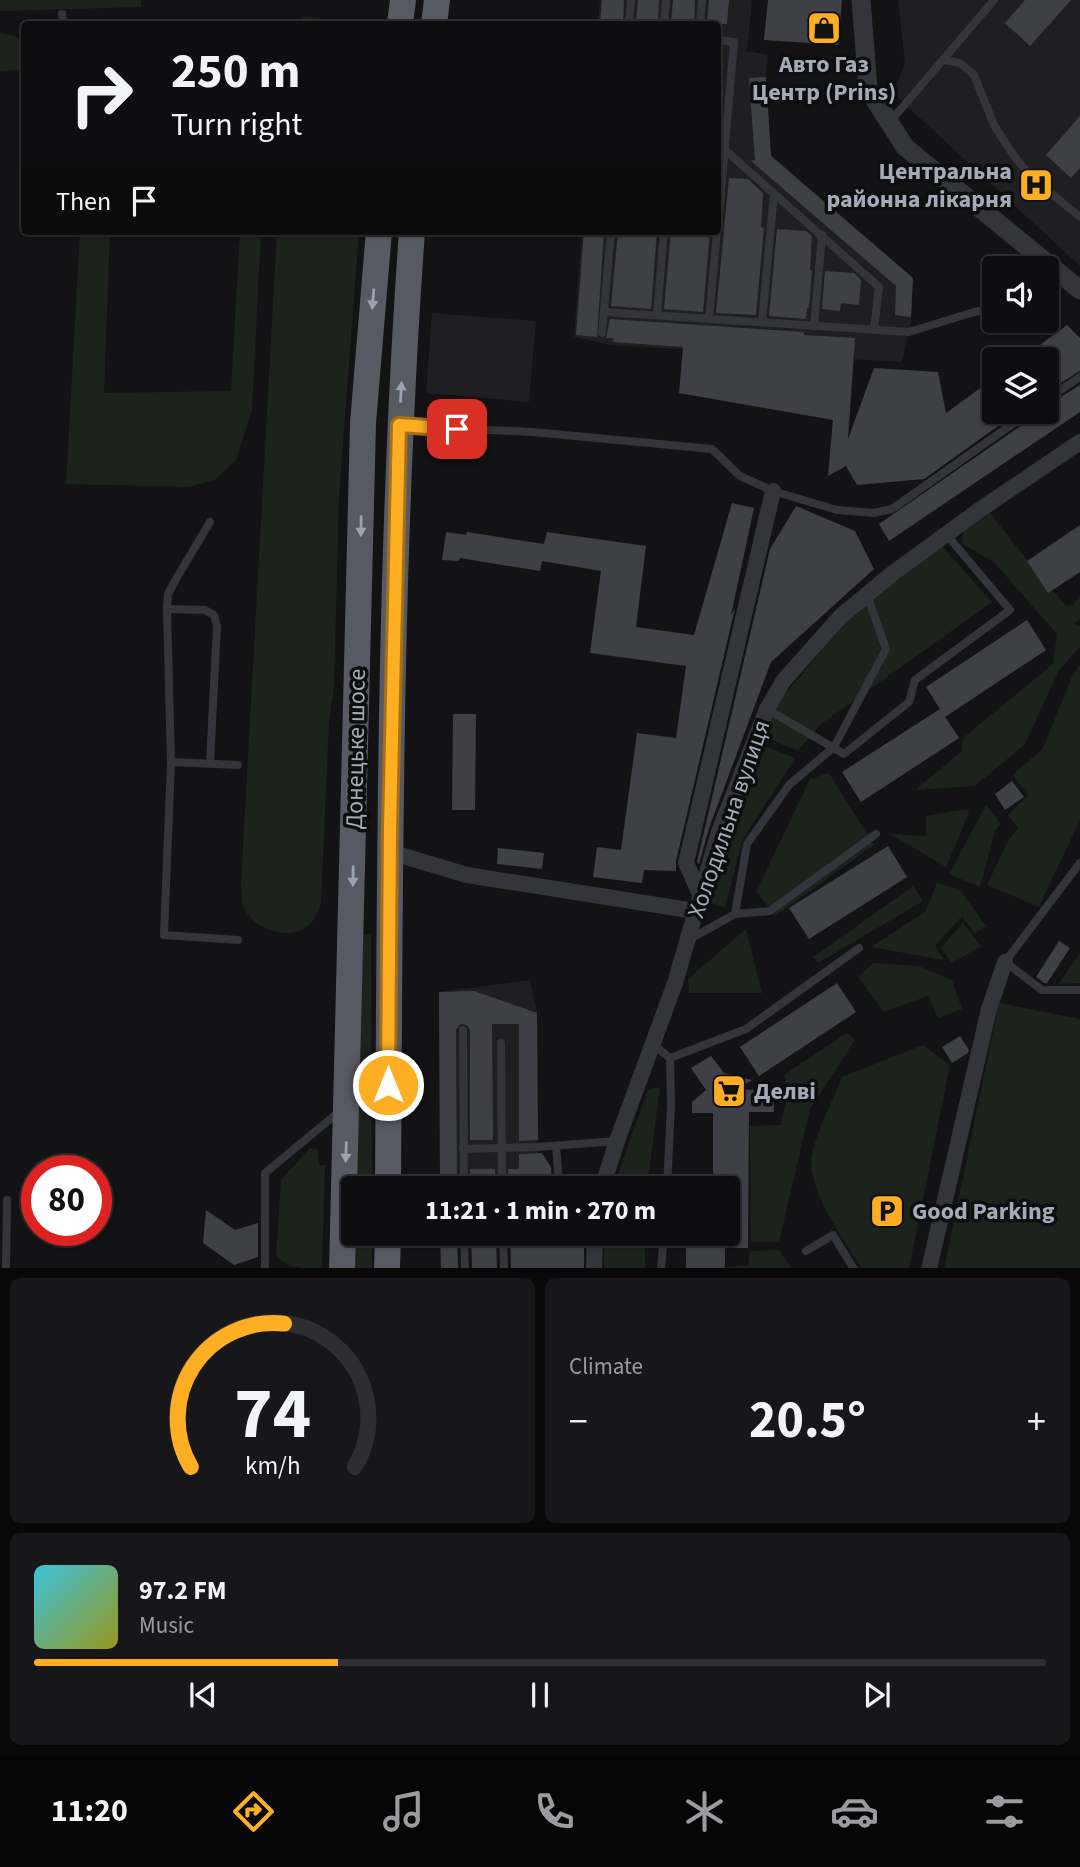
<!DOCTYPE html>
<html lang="en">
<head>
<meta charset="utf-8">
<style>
  body { margin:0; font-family:"Source Sans 3",sans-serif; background:#171719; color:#f1f3f6; height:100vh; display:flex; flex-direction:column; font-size:26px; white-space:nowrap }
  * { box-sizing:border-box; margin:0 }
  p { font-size:23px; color:#9b9c9f }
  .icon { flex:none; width:38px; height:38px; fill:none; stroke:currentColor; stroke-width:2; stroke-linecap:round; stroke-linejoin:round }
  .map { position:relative; height:1268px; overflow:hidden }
  .sheet { display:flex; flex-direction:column; gap:10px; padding:10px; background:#080809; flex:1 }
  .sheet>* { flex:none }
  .top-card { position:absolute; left:21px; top:21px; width:700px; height:214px; border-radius:7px; box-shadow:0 2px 5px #0004,0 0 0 2px #2e2e30; background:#0e0e10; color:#f1f3f6; overflow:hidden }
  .tools { position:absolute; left:982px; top:256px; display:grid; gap:14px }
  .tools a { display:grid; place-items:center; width:77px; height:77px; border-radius:7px; background:#0e0e10; box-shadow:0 2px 5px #0004,0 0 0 2px #2e2e30; font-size:35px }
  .speed { position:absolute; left:21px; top:1155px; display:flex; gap:14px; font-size:35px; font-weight:700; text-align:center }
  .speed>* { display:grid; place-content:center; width:91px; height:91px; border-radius:50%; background:#0e0e10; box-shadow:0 2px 5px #0004,0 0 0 2px #2e2e30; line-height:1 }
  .speed .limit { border:10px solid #d22; background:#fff; color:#111 }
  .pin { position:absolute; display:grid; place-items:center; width:60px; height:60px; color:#fff; margin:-30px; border-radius:14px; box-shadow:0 4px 10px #0006 }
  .me { position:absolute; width:77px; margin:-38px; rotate:0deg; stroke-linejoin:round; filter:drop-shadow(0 0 5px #0008) }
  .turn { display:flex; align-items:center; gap:24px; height:147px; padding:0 35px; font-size:32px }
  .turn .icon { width:91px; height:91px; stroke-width:2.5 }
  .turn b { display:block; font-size:49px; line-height:60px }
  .then { display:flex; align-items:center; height:66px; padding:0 35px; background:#0003; gap:14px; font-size:26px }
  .big { font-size:52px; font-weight:700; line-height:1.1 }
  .sheet .widget { flex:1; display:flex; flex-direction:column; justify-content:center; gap:10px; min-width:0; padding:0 24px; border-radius:10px; background:#171719 }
  .sheet .dial { align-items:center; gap:0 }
  .dial svg { height:182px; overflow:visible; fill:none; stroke:#2e2e30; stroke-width:7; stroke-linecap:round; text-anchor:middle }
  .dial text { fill:#f1f3f6; stroke:none }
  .song { display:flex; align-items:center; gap:21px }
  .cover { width:84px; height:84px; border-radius:10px; background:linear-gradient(135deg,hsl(190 70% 55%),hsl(60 70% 35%)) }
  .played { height:7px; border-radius:4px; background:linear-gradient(90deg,#feae23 30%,#2e2e30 30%) }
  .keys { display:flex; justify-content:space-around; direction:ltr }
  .heat { display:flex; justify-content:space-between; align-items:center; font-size:38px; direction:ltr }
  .sheet .tiles { flex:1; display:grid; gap:10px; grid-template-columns:1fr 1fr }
  .widget:last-child { grid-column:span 2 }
  .trip { position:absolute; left:341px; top:1176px; width:399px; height:70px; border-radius:7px; background:#0e0e10; box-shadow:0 2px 5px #0004,0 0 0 2px #2e2e30; font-weight:700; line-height:70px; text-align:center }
  .tabs { display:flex; height:112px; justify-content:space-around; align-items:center; background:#060606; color:#9b9c9f }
  .tabs .icon { width:49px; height:49px }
  .tabs .selected { color:#feae23 }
  .tabs b { font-size:32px; color:#f1f3f6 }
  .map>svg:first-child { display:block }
  .built { fill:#1f1f22 }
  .green { fill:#1b231c }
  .building { fill:#3f4045 }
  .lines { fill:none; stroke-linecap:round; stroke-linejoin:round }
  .service { stroke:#34353a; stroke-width:8 }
  .minor { stroke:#34353a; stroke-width:16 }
  .tertiary { stroke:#34353a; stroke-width:19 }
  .trunk { stroke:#585a63; stroke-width:26 }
  .oneway { fill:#9ca2af }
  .route-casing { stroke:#a57117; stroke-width:18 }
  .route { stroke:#feae23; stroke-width:12 }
  .labels { text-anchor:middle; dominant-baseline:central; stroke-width:7; stroke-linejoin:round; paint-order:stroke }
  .poi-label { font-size:24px; font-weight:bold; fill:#a4aab7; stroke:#0e0e10; text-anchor:start }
  .street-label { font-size:24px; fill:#a4aab7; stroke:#0e0e10 }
</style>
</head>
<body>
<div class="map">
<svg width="1080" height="1269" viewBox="0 0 1080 1269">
  <rect width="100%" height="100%" fill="#131315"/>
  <g class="built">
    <path d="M600 0H752L747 51 768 55 766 77 771 155 913 278 911 322 902 362 611 345 574 337 582 231H718V24H598Z"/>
    <path d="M898 0H1080V266L893 93 905 63Z"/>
    <path d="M432 313 536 321 529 402 426 393Z"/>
    <path d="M530 980 537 1013 538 1188H440L439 992Z"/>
  </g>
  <g class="green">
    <path d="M0 0H141V7L0 11Z"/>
    <path d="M304 17 353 22 357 24H295Z"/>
    <path d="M0 33 15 36 24 45V70L0 71Z"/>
    <path d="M80 231H110L104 393 231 391 240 231H261L252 410 236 460 215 480 188 487 66 484Z"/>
    <path d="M277 231H359L339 496 334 686 329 722 321 903C317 914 314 924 303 929 282 940 250 927 243 905 241 898 242 889 241 883Z"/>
    <path d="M989 511 1018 549 1066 606 1074 604 1080 595V619L1074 624 1080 626V647L1059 670 1025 744 975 786 915 790 962 751 963 738 1053 664 1057 634 994 562 962 544 963 530Z"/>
    <path d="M941 545 992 602 821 724 798 751 766 737 776 705 858 607Z"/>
    <path d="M1080 665V820L1039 907 987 885 1008 841 1018 828 1008 815 1028 795 1013 775 1043 748 1073 674Z"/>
    <path d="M762 745 795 758 742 841 725 907 709 903 729 829Z"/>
    <path d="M829 773 874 845 775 916 756 892 810 779Z"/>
    <path d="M986 805 1001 824 995 831 980 887 949 874Z"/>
    <path d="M967 809 969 813 946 867 890 834 926 836V816Z"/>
    <path d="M937 883 959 889 986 926 975 933 962 916 935 946 944 960 871 947 925 912Z"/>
    <path d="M913 886 923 901 818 963 813 957Z"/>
    <path d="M963 923 981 946 952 963 941 948Z"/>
    <path d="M746 929 762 993H689L688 979Z"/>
    <path d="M371 934 372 1188H356L362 935Z"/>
    <path d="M1080 954V983L1058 984 1079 955Z"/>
    <path d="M873 963 919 966 952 980 962 1009 938 1018 928 996 884 1012 858 977Z"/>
    <path d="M999 1003 1080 1019V1268L944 1269Z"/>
    <path d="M847 1033 855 1040 810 1109 779 1242H751L750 1126 781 1125 787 1094 785 1074Z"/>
    <path d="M923 1045 950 1065 909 1268H862C845 1242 805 1187 812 1154 817 1131 833 1100 842 1077Z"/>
    <path d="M660 1087 647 1188H613L648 1090Z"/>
    <path d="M310 1148 317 1149 319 1165H325L322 1268C306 1269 285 1269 276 1255L281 1180Z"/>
    <path d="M354 1234H372V1268L353 1269Z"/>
    <rect x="604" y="1234" width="41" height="34"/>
    <path d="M779 1250 791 1268H727V1267L748 1265 750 1251Z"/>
  </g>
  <g class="building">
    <path d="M602 0H624L623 24H600Z"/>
    <path d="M638 0H659L658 24H636Z"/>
    <path d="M673 0H695L694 24H671Z"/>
    <path d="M709 0H729L727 24H707Z"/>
    <path d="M768 0H842L838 45 764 40Z"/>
    <path d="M1025 0H1071L1030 46 1005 23Z"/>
    <path d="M766 77 771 156 913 278 911 317 895 315 896 286 751 161 755 160 749 78Z"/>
    <path d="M1080 116V168L1071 178 1046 155Z"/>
    <path d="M729 178 748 179 763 193 761 227 764 228 756 315 716 313Z"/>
    <path d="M777 229 806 231 812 236 810 270H812L809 308H807L806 319 769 316Z"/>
    <path d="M584 231H604L597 337 576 335Z"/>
    <path d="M618 231H657L651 309 611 306Z"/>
    <path d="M671 231H710L703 312 664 309Z"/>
    <path d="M825 271 854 273 861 280 859 305 841 303 840 311 822 309Z"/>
    <path d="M610 319 804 332V335L855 338 848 439 874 368 938 372 946 413 994 378V411H1019L924 479 857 485 846 466 828 476 833 420 679 393 683 347 613 342 614 338H606Z"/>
    <path d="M1067 325 1080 338V371L1046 392V359H1021Z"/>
    <path d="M1080 385V412L889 541 879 524 1035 416 1037 411H1046V406Z"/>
    <path d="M732 503 754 508 731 615 735 608 676 861V871L644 870 642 883 593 877 597 847 621 850 637 733 676 738 686 666 590 653 601 571 542 561 540 571 460 558 459 561 442 560 446 532 466 535 467 532 544 544 547 532 646 546 636 627 694 635Z"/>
    <path d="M796 506 855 531 874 569 771 662 709 828 699 864 697 862 770 549Z"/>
    <path d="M1080 525V572L1048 593 1027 561Z"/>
    <path d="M1027 620 1046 650 945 717 926 687Z"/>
    <path d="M940 709 959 738 861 802 842 772Z"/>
    <path d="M453 714H476L475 810H452Z"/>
    <path d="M1012 781 1024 797 1005 810 995 794Z"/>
    <path d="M888 846 907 877 809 939 789 908Z"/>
    <path d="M498 848 544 853 542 869 497 864Z"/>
    <path d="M1059 941 1070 948 1047 983H1044L1036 977Z"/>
    <path d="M837 983 856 1012 759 1076 740 1047Z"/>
    <path d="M474 991 537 1013 538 1140 519 1141V1024H492L493 1140H470V1030L467 1025 460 1024 456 1030 457 1188H440L439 992Z"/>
    <path d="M960 1036 969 1050 968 1053 952 1063 942 1047Z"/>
    <path d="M711 1056 724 1073 752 1080 738 1089 773 1091 774 1112H749L748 1248H712V1234H728V1188H713V1113H692V1102L706 1090 691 1068Z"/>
    <path d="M542 1153 551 1167 552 1183 556 1188H509L508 1169H519V1154Z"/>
    <path d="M470 1169H495V1188H471Z"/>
    <path d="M206 1210 235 1230 258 1223V1257L234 1265 203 1243Z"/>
    <path d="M440 1234H457L458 1269H441Z"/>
    <path d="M471 1234H496L497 1269H472Z"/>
    <path d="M510 1234H584V1269H511Z"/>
    <rect x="686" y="1248" width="39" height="21"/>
  </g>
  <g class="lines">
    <g class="service">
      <path d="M62 14 63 24"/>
      <path d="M629 24 631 0"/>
      <path d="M664 24 666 0"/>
      <path d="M700 24 702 0"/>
      <path d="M718 40 734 42 718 226"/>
      <path d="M943 60 960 63 974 75 994 125 1014 156 1031 177 1080 217"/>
      <path d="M889 123 994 0"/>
      <path d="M724 149 879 287 874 330"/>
      <path d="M1046 289 1062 275"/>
      <path d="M604 312 909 332 974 312 994 308"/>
      <path d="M657 315 664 231"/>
      <path d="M709 319 717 231"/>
      <path d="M762 322 774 193"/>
      <path d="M814 326 822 235"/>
      <path d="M602 333 611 231"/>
      <path d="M1046 400 1080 377"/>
      <path d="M406 426 533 432 712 449 740 476 773 491 837 510 874 513 892 509 1031 411"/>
      <path d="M167 609 205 610 214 615 217 626 210 763"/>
      <path d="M767 709 844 754 909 702 915 680 1010 610 946 534"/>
      <path d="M171 762 167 609 168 594 176 579 210 522"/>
      <path d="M238 765 171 762 164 935 238 940"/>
      <path d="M1080 863 1005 962 1042 990H1080"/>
      <path d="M735 914 747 844 789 785 834 747 886 649 867 595"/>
      <path d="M690 939 735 914 770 911 876 834"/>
      <path d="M463 1030 464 1188"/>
      <path d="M501 1043 502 1188"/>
      <path d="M652 1044 670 1058 671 1106 667 1188"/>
      <path d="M670 1058 746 1029 859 948"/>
      <path d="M556 1146 559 1182 564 1188"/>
      <path d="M463 1149 538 1147 617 1141"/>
      <path d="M464 1234 465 1269"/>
      <path d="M503 1234 504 1269"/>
      <path d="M806 1251 833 1235 854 1269"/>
      <path d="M6 1269 7 1200"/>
      <path d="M265 1269V1173L340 1111"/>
      <path d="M661 1269 664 1234"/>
    </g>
    <g class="minor">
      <path d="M390 852 467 875 695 911"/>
      <path d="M700 894 686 863 773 491"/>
      <path d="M602 1188 617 1141 675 983 719 832 767 709 784 680 841 616 893 573 978 511 1080 442"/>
      <path d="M594 1269 595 1234"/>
      <path d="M929 1269 989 1009 1005 962"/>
    </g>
    <path class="tertiary" d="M861 0 868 89 905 147 1080 290"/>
    <g class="trunk">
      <path d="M400 24 403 0"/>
      <path d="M434 24 437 0"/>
      <path d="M388 1188C390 869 389 549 412 231"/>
      <path d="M342 1269 363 423 379 231"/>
      <path d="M387 1269 388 1234"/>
    </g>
  </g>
  <defs><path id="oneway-solid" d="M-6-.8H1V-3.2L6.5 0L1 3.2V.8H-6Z" transform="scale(1.75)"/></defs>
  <g class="oneway">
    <use href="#oneway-solid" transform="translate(373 299) rotate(95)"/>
    <use href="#oneway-solid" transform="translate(401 392) rotate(-87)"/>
    <use href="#oneway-solid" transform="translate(361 526) rotate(91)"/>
    <use href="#oneway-solid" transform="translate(353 876) rotate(91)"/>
    <use href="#oneway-solid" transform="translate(346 1152) rotate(92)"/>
  </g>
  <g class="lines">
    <g class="route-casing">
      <path id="route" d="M388 1085 390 830 399 425 457 429"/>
    </g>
    <use href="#route" class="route"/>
  </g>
  <defs>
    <g id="shop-square" transform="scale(1.75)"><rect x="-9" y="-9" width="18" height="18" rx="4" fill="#feae23" stroke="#0e0e10"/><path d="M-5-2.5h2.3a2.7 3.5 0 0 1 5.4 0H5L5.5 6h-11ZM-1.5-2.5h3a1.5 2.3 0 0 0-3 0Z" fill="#111"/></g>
    <g id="hospital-square" transform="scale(1.75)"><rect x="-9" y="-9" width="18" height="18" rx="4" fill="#feae23" stroke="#0e0e10"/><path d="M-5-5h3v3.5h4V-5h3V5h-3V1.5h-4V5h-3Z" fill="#111"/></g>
    <g id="supermarket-square" transform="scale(1.75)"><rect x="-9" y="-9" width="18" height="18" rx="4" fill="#feae23" stroke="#0e0e10"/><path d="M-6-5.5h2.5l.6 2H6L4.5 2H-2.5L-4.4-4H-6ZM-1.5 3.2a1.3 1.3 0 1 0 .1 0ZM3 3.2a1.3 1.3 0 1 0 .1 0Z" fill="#111"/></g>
    <g id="parking-square" transform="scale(1.75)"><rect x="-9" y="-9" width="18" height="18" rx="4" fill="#feae23" stroke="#0e0e10"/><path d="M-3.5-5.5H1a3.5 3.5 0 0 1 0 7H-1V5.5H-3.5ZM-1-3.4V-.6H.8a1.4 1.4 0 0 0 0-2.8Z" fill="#111"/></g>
  </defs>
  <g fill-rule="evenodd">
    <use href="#shop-square" x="824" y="28"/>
    <use href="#hospital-square" x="1036" y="185"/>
    <use href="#supermarket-square" x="729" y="1091"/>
    <use href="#parking-square" x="887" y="1211"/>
  </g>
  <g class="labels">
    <g class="poi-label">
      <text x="824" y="64" text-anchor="middle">Авто Газ<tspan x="824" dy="28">Центр (Prins)</tspan></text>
      <text x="1012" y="171" text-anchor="end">Центральна<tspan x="1012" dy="28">районна лікарня</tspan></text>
      <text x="754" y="1091">Делві</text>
      <text x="912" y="1211">Good Parking</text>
    </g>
    <g class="street-label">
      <text transform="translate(356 749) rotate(-89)">Донецьке шосе</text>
      <text transform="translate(729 819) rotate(-71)">Холодильна вулиця</text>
    </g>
  </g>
</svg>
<div class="tools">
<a><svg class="icon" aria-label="sound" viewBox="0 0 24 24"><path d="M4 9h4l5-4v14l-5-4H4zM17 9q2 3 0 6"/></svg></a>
<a><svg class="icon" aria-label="layers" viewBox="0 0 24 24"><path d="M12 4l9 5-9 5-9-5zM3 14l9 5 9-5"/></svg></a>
</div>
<div class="speed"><div class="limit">80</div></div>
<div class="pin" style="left:457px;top:429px;background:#d93025"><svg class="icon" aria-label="arrive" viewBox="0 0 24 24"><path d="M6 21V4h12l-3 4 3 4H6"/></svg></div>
<svg class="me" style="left:388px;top:1085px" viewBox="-20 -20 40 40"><circle r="17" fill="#feae23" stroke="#fff" stroke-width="3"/><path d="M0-11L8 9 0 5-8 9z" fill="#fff"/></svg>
<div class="trip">11:21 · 1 min · 270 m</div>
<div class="top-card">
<div class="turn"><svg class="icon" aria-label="right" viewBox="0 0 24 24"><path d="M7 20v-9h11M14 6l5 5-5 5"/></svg><div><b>250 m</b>Turn right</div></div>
<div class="then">Then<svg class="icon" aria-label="arrive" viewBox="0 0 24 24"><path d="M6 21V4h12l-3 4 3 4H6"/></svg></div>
</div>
</div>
<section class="sheet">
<div class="tiles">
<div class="widget dial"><svg viewBox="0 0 100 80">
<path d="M14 69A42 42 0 1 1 86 69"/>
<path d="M14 69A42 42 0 0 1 55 6" stroke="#feae23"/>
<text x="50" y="56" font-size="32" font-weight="700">74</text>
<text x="50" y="72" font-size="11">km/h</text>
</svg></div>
<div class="widget"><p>Climate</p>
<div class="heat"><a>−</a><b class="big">20.5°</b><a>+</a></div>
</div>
<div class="widget">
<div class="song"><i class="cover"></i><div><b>97.2 FM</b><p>Music</p></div></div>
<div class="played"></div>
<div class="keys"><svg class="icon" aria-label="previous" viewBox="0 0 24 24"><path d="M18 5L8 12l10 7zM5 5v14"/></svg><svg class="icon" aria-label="pause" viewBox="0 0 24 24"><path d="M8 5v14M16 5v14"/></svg><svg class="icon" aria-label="next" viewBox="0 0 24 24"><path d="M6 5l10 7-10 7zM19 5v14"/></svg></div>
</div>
</div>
</section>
<nav class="tabs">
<b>11:20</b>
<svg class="icon selected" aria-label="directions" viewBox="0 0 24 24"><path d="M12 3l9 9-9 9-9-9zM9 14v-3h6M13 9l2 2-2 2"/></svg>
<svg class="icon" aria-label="music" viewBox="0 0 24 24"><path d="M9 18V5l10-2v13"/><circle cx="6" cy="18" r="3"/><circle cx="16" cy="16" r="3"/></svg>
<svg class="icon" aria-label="phone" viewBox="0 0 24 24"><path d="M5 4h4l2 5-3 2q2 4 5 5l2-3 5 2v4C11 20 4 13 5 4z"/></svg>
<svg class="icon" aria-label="climate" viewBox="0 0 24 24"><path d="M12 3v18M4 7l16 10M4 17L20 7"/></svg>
<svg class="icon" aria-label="car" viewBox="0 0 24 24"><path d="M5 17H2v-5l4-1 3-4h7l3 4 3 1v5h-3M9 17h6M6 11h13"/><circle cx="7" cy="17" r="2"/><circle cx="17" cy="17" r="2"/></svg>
<svg class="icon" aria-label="filters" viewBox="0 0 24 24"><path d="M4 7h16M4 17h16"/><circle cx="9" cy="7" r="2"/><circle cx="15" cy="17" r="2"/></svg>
</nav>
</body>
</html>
